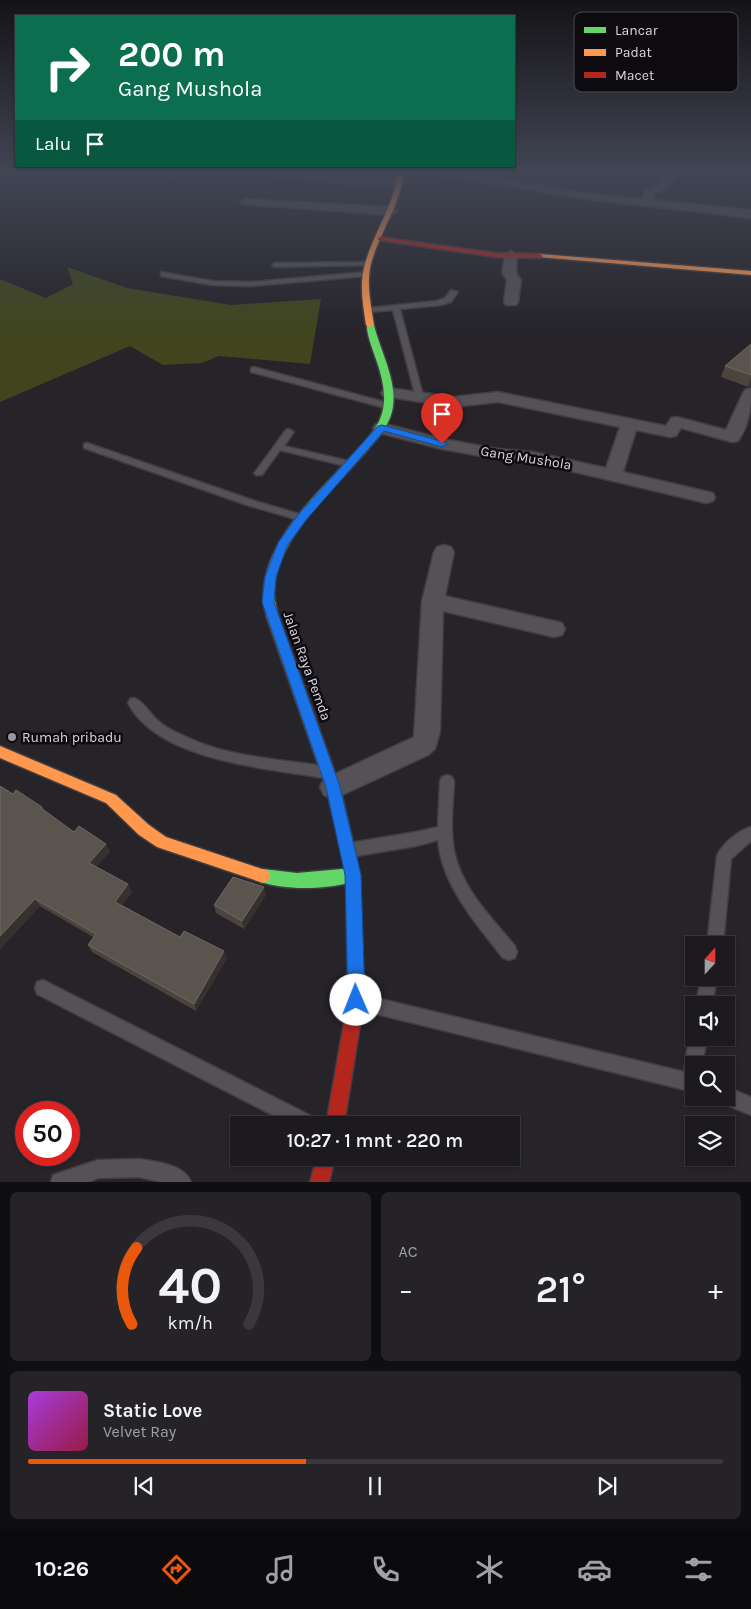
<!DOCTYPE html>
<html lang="id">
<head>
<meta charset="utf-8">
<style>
  body { margin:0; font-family:Karla,sans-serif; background:#252328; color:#f1f3f6; height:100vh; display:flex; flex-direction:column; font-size:19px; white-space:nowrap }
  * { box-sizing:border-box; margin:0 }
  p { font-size:16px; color:#a0a1a4 }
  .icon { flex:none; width:28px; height:28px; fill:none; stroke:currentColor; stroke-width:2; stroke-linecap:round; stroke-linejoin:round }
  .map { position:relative; height:1182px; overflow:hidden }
  .panel { display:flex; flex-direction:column; gap:10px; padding:10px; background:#0f0e11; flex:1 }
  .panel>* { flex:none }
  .banner { position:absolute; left:15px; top:15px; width:500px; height:152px; border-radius:0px; box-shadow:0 1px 4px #0004,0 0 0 1px #3a383d; background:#0b6e4f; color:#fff; overflow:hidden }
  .needle { width:32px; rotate:21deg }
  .controls { position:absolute; left:685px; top:936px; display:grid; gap:10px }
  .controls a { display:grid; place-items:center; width:50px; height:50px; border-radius:0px; background:#1c1a1f; box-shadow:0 1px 4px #0004,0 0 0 1px #3a383d; font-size:25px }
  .speed { position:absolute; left:15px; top:1101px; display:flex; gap:10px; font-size:25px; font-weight:700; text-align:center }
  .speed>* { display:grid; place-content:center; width:65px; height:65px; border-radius:50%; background:#1c1a1f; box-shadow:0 1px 4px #0004,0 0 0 1px #3a383d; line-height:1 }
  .speed .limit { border:8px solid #d22; background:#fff; color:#111 }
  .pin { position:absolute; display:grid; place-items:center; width:42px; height:42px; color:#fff; margin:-51px -21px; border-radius:50% 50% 50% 0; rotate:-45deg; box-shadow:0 0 5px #0007 }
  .pin .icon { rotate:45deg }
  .me { position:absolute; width:55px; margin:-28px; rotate:359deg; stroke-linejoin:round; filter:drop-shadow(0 0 4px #0008) }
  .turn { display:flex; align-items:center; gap:18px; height:105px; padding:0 20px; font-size:22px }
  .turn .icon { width:65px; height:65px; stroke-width:2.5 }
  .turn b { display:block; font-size:35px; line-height:42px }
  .then { display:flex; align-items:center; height:48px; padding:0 20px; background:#0003; gap:10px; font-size:19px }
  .big { font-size:38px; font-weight:600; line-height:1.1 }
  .panel .tile { flex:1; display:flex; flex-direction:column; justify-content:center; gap:8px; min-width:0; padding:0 18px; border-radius:8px; background:#252328 }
  .panel .dial { align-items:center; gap:0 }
  .dial svg { height:130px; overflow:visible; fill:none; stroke:#3a383d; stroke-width:7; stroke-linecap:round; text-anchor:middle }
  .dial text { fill:#f1f3f6; stroke:none }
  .song { display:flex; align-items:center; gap:15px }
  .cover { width:60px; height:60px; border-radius:8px; background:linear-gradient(135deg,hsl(280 70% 55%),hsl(340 70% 35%)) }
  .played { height:5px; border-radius:2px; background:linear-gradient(90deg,#ea580c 40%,#3a383d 40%) }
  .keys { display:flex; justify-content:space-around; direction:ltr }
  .heat { display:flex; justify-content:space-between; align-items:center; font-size:28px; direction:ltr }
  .panel .tiles { flex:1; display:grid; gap:10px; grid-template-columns:1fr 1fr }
  .tile:last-child { grid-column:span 2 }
  .trip { position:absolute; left:230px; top:1116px; width:290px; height:50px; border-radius:0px; background:#1c1a1f; box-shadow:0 1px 4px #0004,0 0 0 1px #3a383d; font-weight:600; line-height:50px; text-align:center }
  .menu { display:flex; height:80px; justify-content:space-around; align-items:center; background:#0b0a0c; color:#a0a1a4 }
  .menu .icon { width:35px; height:35px }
  .menu .selected { color:#ea580c }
  .menu b { font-size:22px; color:#f1f3f6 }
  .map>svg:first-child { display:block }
  .green { fill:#40451e }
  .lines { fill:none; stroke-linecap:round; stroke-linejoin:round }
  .lane-casing { stroke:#403d43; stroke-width:3 }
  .street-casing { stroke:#403d43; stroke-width:3 }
  .fast-casing { stroke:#403d43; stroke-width:3 }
  .slow-casing { stroke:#403d43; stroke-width:3 }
  .jam-casing { stroke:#403d43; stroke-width:3 }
  .lane { fill:#545257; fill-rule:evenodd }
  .street { fill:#545257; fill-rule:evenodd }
  .fast { fill:#63d668; fill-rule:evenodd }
  .slow { fill:#ff974d; fill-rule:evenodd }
  .jam { fill:#b3261e; fill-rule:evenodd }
  .wall { fill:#4b443d }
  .shaded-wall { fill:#36302e }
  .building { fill:#5a544e; stroke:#6e6865 }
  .route { fill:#1a73e8; stroke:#114b97 }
  .poi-dot { fill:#9b979f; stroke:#0e0b10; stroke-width:2 }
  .labels { text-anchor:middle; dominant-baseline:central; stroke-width:5; stroke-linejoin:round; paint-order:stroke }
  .street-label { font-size:14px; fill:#dad6de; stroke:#0e0b10 }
  .poi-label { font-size:14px; fill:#dad6de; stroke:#0e0b10; text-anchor:start }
  .key { fill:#0e0b10; stroke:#4b484e; stroke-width:1 }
  .key-label { font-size:14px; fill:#dad6de }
</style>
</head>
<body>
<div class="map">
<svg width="751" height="1182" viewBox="0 0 751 1182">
  <rect width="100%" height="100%" fill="#262329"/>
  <path class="green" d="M67 267 127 288 231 305 321 299 310 364 219 356 202 363 163 365 130 346 0 402V279L46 298 73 284Z"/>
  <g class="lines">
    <g class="lane-casing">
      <g id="lane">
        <path d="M368 262 371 264 370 265 275 267 272 265 275 263Z"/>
        <path d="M161 272 212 281 250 282 366 272 370 274 366 276 250 286 212 285 161 276Z"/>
        <path d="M451 290 458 292 451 302 441 305 400 309 422 392 418 395 415 394 393 310 368 312 364 310 368 308 437 301 445 298Z"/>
        <path d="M254 367 392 404 393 406 389 409 251 372V368Z"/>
        <path d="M289 429 294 432 284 446 353 462 355 464 350 467 280 450 262 475H256L254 473 256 471 286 430Z"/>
        <path d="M87 443 255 501 306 516 307 518 302 521 247 505 84 448V444Z"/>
        <path d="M134 698C143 701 149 712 156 719 163 726 173 731 182 735 225 757 277 759 324 766L329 768 331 772 329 776 324 778C267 768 158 761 128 703L130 699Z"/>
        <path d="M447 775 452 777 454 781C453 804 450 827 454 850 461 888 491 917 515 946L517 952 515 958 509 960 503 958C476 923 442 886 438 840L416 846 350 857 345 855 343 850 345 845 350 843 416 832 438 827 440 781 442 777Z"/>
        <path d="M751 827V841L731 859 723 945H707L717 856C722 844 739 830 751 827Z"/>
        <path d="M701 978H717L712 1005H696Z"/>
        <path d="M43 980 317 1119 320 1125H292L37 994 35 988 37 982Z"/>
        <path d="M360 994 684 1072 689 1038 694 1031V1038H707L702 1065H694V1092L360 1010 354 1008 352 1002 354 996Z"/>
        <path d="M726 1087 751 1097V1115L720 1102 718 1098H726Z"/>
        <path d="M139 1159C156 1162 184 1164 191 1182H161L139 1177 98 1178 89 1182H51L53 1175 98 1160Z"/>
      </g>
    </g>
    <g class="street-casing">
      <g id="street">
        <path d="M117 170H209C199 179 138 174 122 173Z"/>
        <path d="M279 170 352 178H401L407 181 401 184H352L275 176 270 173 271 171Z"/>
        <path d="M425 170H450L585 193 642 199 645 190 663 180 668 170H678L672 184 654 194 653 200 751 210V218L585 199 430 173Z"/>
        <path d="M246 199 391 207 397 211 391 215 242 204 240 202Z"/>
        <path d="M511 251 517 255 516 273 521 280 518 302 516 305H506L504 302 507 280 502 273 505 255Z"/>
        <path d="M389 388 453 397 498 392 666 426 671 418 677 417 726 430 743 393 745 390 751 388C751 407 750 424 738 441L732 442 681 428 676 436 670 437 636 430 623 472 713 493 715 497 713 501 706 503 533 462 498 459 442 449 376 432 373 428 376 424 382 423 443 439 498 449 533 452 606 468 620 427 498 402 453 407 383 396 381 393 383 390Z"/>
        <path d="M444 545 451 547 454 552 445 596 554 621 562 623 565 629 562 635 554 637 443 611 440 731 435 749 428 755 342 795 333 798 324 795 320 787 324 779 414 737 422 601 434 552 437 547Z"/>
      </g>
    </g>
    <g class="fast-casing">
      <g id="fast">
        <path d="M367 323 374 325C380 350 397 380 393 406 391 425 376 440 364 454 331 491 275 540 274 592 274 600 277 608 278 615L276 618H268C263 609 263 595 264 585 272 534 315 496 348 460 358 449 370 438 377 425 392 399 380 371 371 345 369 338 366 330 367 323Z"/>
        <path d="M353 868 358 870 360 875 358 880C332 890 284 891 258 881L256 876 258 871 263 869 297 873Z"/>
      </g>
    </g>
    <g class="slow-casing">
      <g id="slow">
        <path d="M398 170H404C401 205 380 231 371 264 366 284 371 305 374 325L370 327 366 325C363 305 359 284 365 264 374 231 395 205 398 170Z"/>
        <path d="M540 254 751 271V275L538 257V255Z"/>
        <path d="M272 611 276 612 278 615 340 787 353 843 351 848 346 850 341 848 339 843 326 787 266 615 268 612Z"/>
        <path d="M0 746 116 795 149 825 166 837 268 871 270 876 268 881 263 883 157 847 139 835 106 803 0 758Z"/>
      </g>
    </g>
    <g class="jam-casing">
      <g id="jam">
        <path d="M380 237 495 253 540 254 543 256 540 258 495 257 378 240V238Z"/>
        <path d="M346 836 351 838 353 843 360 875 364 1000 344 1125H326L348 1000 346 875 339 843 341 838Z"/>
        <path d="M317 1158H335L329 1182H310Z"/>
      </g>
    </g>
    <use href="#lane" class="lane"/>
    <use href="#street" class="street"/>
    <use href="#fast" class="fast"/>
    <use href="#slow" class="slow"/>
    <use href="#jam" class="jam"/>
  </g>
  <g class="wall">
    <path d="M751 344V387H748L721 377 725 366Z"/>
    <path d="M0 786 13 794 42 807 45 811 74 832 106 844 110 852 96 867 128 884 132 892 122 905 180 937 227 958 196 1011 92 952 88 945 93 937 40 906 0 949Z"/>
    <path d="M266 895 244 929 216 913 214 905Z"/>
  </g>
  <g class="shaded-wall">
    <path d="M751 378V387H748Z"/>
    <path d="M106 844 110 852 93 870 89 863Z"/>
    <path d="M128 884 132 892 119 909 115 902Z"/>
    <path d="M264 887 266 895 244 929 242 921Z"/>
    <path d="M35 899 40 906 0 949V936Z"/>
    <path d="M224 951 227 958 196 1011 194 1004Z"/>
  </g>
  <g class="building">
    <path d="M751 344V375L725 366Z"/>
    <path d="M0 786 13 794 16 790 42 807 41 808 74 832 79 826 106 844 89 863 128 884 115 902 180 937 184 931 224 951 194 1004 88 945 96 934 35 899 0 936Z"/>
    <path d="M233 877 264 887 242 921 214 905Z"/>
  </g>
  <linearGradient id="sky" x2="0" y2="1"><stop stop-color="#151317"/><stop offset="0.51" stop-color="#414554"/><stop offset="1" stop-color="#414554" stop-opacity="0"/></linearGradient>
  <rect width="751" height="336" fill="url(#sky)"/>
  <path class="route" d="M382 425 445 442 447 444 442 447 384 431 306 520 287 546 276 577 274 602 340 787 361 875 365 1000 362 1006 356 1009 350 1006 348 1000 345 875 326 787 262 602 265 577 278 543 298 515 378 426Z"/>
  <circle class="poi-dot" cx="12" cy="737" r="5"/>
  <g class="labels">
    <g class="street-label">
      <text transform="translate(526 458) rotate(9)">Gang Mushola</text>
      <text transform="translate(307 666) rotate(70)">Jalan Raya Pemda</text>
    </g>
    <g class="poi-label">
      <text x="22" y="737">Rumah pribadu</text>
    </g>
  </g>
  <rect x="574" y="12" width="164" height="80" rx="8" class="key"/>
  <rect x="584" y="27" width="22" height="6" fill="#63d668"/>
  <rect x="584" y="49" width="22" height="7" fill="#ff974d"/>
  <rect x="584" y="72" width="22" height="6" fill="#b3261e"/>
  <g class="key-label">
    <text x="615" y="35">Lancar</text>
    <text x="615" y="57">Padat</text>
    <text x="615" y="80">Macet</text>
  </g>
</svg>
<div class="controls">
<a><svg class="needle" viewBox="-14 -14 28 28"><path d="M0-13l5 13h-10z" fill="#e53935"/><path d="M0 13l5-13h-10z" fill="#a0a1a4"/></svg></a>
<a><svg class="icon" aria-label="sound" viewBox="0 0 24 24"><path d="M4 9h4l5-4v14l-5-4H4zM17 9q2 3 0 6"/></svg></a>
<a><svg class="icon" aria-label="search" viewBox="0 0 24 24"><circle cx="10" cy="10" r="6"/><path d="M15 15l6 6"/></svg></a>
<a><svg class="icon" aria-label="layers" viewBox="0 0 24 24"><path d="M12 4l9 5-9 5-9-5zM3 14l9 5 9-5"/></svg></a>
</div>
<div class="speed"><div class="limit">50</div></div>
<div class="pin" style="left:442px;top:444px;background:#d93025"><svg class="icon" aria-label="arrive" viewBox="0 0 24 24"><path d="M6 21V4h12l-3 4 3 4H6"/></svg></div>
<svg class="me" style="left:356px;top:1000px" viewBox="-20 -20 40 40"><circle r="19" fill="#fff"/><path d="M0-13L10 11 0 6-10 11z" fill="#1a73e8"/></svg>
<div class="trip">10:27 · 1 mnt · 220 m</div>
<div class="banner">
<div class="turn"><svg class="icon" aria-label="right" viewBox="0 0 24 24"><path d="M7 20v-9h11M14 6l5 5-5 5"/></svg><div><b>200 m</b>Gang Mushola</div></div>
<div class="then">Lalu<svg class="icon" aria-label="arrive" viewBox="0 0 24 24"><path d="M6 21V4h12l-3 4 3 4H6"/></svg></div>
</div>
</div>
<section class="panel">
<div class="tiles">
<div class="tile dial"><svg viewBox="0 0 100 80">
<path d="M14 69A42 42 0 1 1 86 69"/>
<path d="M14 69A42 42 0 0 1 17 22" stroke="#ea580c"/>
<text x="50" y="56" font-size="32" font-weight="700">40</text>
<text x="50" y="72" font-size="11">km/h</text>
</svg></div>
<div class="tile"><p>AC</p>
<div class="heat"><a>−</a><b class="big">21°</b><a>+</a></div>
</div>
<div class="tile">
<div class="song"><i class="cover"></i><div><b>Static Love</b><p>Velvet Ray</p></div></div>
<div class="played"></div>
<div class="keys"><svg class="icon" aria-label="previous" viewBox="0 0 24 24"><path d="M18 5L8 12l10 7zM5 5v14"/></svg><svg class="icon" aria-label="pause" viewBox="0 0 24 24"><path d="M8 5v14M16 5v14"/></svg><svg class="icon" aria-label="next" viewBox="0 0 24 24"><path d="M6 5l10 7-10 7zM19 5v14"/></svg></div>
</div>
</div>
</section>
<nav class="menu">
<b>10:26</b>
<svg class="icon selected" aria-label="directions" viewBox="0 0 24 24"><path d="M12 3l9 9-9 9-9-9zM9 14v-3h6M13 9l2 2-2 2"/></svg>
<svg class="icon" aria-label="music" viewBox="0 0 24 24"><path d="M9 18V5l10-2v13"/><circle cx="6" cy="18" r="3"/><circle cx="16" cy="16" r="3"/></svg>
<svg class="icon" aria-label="phone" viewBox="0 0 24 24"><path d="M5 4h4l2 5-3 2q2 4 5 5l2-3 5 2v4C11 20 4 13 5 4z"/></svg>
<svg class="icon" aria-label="climate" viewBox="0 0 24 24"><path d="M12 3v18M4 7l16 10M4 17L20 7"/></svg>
<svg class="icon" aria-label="car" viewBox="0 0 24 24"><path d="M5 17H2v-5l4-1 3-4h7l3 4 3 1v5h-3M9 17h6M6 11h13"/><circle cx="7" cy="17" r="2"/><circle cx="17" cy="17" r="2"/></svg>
<svg class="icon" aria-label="filters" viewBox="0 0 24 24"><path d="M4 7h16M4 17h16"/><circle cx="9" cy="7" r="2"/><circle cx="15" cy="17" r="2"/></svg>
</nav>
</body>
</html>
